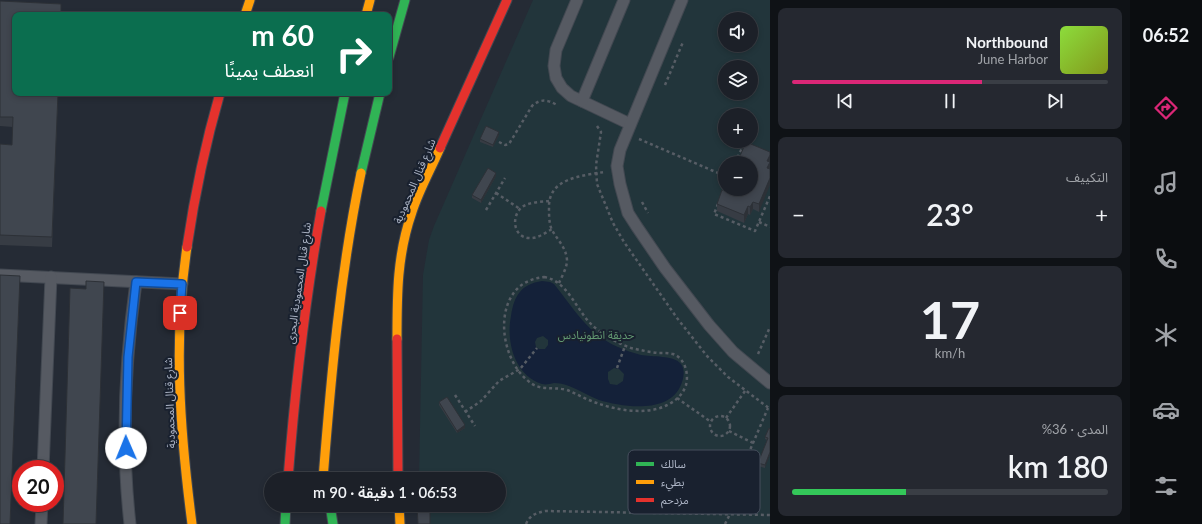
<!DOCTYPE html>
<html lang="ar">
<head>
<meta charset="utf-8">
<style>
  body { margin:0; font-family:Lato,"Noto Sans Arabic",sans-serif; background:#252830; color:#f1f3f6; direction:rtl; height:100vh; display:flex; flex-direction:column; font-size:15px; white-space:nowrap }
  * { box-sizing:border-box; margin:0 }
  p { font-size:13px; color:#a0a3a8 }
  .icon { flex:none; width:22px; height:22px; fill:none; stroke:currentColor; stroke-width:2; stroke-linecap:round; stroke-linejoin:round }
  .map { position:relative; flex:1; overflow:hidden; direction:ltr }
  .panel { display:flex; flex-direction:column; gap:8px; padding:8px; background:#0f1216; width:360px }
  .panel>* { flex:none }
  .top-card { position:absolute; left:12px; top:12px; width:380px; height:84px; border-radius:8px; box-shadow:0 2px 6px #0003,0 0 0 1px #3a3e45; direction:rtl; background:#0b6e4f; color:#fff; overflow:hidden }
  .controls { position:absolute; left:718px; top:12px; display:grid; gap:8px }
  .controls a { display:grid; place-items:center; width:40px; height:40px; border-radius:50%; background:#1c2028; box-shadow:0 2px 6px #0003,0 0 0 1px #3a3e45; font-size:20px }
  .speed { position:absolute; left:12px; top:460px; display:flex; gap:8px; font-size:20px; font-weight:700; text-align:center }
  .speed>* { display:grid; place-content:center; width:52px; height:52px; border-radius:50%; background:#1c2028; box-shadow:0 2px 6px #0003,0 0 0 1px #3a3e45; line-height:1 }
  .speed .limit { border:6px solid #d22; background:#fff; color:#111 }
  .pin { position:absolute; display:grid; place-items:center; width:34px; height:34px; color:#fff; margin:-17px; border-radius:8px; box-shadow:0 2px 6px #0006 }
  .me { position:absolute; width:44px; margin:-22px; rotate:359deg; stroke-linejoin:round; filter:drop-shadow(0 0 3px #0008) }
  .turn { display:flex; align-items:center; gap:14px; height:84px; padding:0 12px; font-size:18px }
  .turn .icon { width:52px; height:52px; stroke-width:2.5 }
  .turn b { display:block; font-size:28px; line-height:34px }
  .big { font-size:30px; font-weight:600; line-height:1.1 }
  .panel .tile { flex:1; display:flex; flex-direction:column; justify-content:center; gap:6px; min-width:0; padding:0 14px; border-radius:8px; background:#252830 }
  .panel .dial { align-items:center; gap:0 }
  .dial b { font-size:52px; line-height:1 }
  .song { display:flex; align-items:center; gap:12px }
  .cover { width:48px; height:48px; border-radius:6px; background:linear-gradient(135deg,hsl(90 70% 55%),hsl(70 70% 35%)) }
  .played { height:4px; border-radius:2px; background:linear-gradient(90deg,#db2777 60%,#3a3e45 60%) }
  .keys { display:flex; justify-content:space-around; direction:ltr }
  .heat { display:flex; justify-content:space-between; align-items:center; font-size:22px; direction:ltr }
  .charge { height:6px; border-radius:3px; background:linear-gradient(90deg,#34c759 36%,#3a3e45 0) }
  .trip { position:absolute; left:264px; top:472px; width:242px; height:40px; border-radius:20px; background:#1c2028; box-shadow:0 2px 6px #0003,0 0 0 1px #3a3e45; font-weight:600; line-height:40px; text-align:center; direction:rtl }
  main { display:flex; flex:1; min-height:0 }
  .dock { display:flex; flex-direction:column; width:72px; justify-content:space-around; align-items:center; background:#0b0d10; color:#a0a3a8 }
  .dock .icon { width:28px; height:28px }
  .dock .current { color:#db2777 }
  .dock b { font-size:18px; color:#f1f3f6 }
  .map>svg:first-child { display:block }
  .green { fill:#22353b; fill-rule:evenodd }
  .water { fill:#142139; fill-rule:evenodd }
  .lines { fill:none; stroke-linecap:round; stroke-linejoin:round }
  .lane-casing { stroke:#424851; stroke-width:13 }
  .fast-casing { stroke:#424851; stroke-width:11 }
  .slow-casing { stroke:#424851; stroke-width:11 }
  .jam-casing { stroke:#424851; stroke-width:11 }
  .path { stroke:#575d65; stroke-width:2.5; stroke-dasharray:3 3; stroke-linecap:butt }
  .lane { stroke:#565a62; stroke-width:11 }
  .fast { stroke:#30b455; stroke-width:9 }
  .slow { stroke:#ff9f0a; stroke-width:9 }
  .jam { stroke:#e5322d; stroke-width:9 }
  .wall { fill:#373c44 }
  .shaded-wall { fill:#2d3137 }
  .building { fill:#40464f; stroke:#2d3137 }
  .route-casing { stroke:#114b97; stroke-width:10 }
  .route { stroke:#1a73e8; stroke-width:7 }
  .labels { text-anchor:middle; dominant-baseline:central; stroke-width:4; stroke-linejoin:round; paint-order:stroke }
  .street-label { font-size:11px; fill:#aeb6c7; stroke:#19212f }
  .park-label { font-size:11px; fill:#639a72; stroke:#19212f }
  .key { fill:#19212f; stroke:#464e5d; stroke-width:1 }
  .key-label { font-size:11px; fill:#aeb6c7 }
</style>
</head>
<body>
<main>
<nav class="dock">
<b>06:52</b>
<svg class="icon current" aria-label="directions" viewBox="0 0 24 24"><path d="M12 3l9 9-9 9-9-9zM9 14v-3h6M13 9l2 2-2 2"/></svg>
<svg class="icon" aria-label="music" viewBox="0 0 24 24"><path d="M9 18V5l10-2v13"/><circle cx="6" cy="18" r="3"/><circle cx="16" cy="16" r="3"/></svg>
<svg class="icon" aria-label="phone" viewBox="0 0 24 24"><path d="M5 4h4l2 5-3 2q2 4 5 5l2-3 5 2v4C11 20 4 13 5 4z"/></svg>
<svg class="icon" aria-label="climate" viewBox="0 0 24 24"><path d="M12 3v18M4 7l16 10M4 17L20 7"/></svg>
<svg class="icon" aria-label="car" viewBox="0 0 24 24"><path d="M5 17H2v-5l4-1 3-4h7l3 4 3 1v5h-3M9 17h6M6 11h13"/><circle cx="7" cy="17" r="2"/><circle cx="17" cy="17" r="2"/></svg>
<svg class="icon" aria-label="filters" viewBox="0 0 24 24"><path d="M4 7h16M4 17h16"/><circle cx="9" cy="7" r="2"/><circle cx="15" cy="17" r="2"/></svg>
</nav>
<section class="panel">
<div class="tile">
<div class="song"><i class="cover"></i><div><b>Northbound</b><p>June Harbor</p></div></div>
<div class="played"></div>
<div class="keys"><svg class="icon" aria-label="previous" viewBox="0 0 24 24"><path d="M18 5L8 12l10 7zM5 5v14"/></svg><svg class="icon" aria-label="pause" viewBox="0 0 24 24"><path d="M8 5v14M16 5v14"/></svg><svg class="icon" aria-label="next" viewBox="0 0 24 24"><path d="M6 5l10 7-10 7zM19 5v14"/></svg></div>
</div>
<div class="tile"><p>التكييف</p>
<div class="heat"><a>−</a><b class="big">23°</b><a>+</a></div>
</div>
<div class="tile dial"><b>17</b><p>km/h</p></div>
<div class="tile"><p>المدى · 36%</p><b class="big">180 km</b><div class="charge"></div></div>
</section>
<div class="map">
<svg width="770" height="524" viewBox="0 0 770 524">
  <rect width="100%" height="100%" fill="#252b35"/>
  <path class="green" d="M533 0H770V524H418V505H499V479H419L423 275 429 240 434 226ZM725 19H751V45H725ZM725 67H751V93H725ZM725 115H751V141H725ZM725 163H751V189H725Z"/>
  <path class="water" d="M542 281 550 282 554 284C574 309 588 334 618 347 625 350 633 353 641 355 652 357 674 355 681 364 686 371 683 381 680 387 667 414 622 407 599 400 589 396 579 390 569 386 564 384 559 383 554 383 550 384 546 385 542 384 514 375 506 341 511 316 514 296 521 284 542 281ZM543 336 548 340V345L545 349H539L536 347 535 342 537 338ZM614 368 619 369 624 374 623 381 617 385 610 384 608 379V372Z"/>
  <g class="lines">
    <g class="lane-casing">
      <g id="lane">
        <path d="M577 0 556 50 554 66 556 78 562 88 571 96 630 124"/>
        <path d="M682 0 620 150 617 166 620 184 628 213 637 227 665 268 709 325 733 352 770 383"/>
        <path d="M582 101 624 0"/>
        <path d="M0 275 182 284"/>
        <path d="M43 469 51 277"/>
        <path d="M41 524 42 503"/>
        <path d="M130 524C121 444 125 361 136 282"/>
      </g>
    </g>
    <g class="fast-casing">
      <g id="fast">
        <path d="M389 57 405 0"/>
        <path d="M361 173 380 93"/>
        <path d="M321 211 345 93"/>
        <path d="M330 505 333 524"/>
        <path d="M285 524 286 505"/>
      </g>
    </g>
    <g class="slow-casing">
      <g id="slow">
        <path d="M245 15 250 0"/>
        <path d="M366 15 370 0"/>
        <path d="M187 247C173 339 180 432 192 524"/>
        <path d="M397 339C397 294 397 255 412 212 419 190 431 169 440 148"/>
        <path d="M323 479C331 377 340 274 361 173"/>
        <path d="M399 505 400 524"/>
      </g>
    </g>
    <g class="jam-casing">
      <g id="jam">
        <path d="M440 148 507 0"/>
        <path d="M187 247C195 193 205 145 220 93"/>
        <path d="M397 339 398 479"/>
        <path d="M288 479C295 389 305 300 321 211"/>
      </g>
    </g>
    <g class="path">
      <path d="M665 85 683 42"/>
      <path d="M597 126 601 132 596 165 597 184 613 223 624 242 677 318 707 356 728 377 770 409"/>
      <path d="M639 139 725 176"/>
      <path d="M499 142 505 145 509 144 532 106C541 98 548 100 557 105"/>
      <path d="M735 163 743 146 747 147"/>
      <path d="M496 193 520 209"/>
      <path d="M722 194 725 187"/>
      <path d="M549 201C540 202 529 202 522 207 511 216 513 237 529 238 537 239 545 233 552 229"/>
      <path d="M642 202 648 213"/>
      <path d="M718 204 714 214 755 231 770 196"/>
      <path d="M486 210 505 178"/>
      <path d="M759 222 770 227"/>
      <path d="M544 277C568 281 576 310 592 325 603 335 617 343 631 348 640 350 649 352 658 353 663 353 668 353 673 354 685 358 689 374 686 385 682 397 672 404 660 408 641 414 616 410 597 403 587 400 577 394 567 390 551 386 540 392 527 380 503 360 494 310 519 287 526 281 535 278 544 277Z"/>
      <path d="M559 283C562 276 567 268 567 260 566 247 558 241 552 230 549 224 549 215 549 208 548 178 581 176 604 172"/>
      <path d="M758 354 770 327"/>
      <path d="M617 368 625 346"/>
      <path d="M455 395 475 426"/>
      <path d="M677 398 711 422"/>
      <path d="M465 412 481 401 499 381 520 369 537 348"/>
      <circle cx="720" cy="426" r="10"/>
      <path d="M726 418 745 391"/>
      <path d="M729 431 753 443"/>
      <path d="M741 471 768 408"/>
      <path d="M526 524C530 515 536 513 545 511L770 515"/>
      <path d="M725 524 730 514"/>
    </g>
    <use href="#lane" class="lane"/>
    <use href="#fast" class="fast"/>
    <use href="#slow" class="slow"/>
    <use href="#jam" class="jam"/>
  </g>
  <g class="wall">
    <path d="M0 1 61 4V15H15V93H58L52 247 0 245V144L12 145 13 127 0 126Z"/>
    <path d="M499 135 493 147 480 142V139Z"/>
    <path d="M770 152V169L759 212 753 209 750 215 748 214 744 223 717 211V204L728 192 751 189 740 162V156Z"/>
    <path d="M496 176 481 203 472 198V195Z"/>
    <path d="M439 402 465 428 457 433 439 405Z"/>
    <path d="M769 428 765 468 758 466V463L767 440 765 439V437Z"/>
  </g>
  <g class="shaded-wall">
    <path d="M499 132V135L493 147V145Z"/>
    <path d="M770 155V170L767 176V161Z"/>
    <path d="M496 173V176L481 203V200Z"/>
    <path d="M770 178V185L759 212V204Z"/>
    <path d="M753 202V209L750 215V207Z"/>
    <path d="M748 206V214L744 223V215Z"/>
    <path d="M465 425V428L457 433V431Z"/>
    <path d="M770 452V455L765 468V465Z"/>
  </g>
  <g class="building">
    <path d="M0 1 61 4V15H15V93H58L52 237 0 235V144L12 145 13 117H0Z"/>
    <path d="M486 126 499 132 493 145 480 139Z"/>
    <path d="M746 142 770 152V155L767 161 770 162 767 168 770 169V178L759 204 753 202 750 207 748 206 744 215 717 204 722 190 728 192 730 189H751V163H739L742 157 740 156Z"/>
    <path d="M488 168 496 173 481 200 472 195Z"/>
    <path d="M0 275 20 276 10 524H0Z"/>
    <path d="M86 281 104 282 96 524H63L70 288 86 289Z"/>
    <path d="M447 397 465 425 457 431 439 402Z"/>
    <path d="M769 428 770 429V452L765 465 758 463 768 438 765 437Z"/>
    <path d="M417 505H430V524H418Z"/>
  </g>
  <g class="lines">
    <g class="route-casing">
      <path id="route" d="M126 448 128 357 136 282 182 284 180 313"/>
    </g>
    <use href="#route" class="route"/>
  </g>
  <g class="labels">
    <g class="street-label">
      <text transform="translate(414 181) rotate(-67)">شارع قنال المحمودية</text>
      <text transform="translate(298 283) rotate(-82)">شارع قنال المحمودية البحرى</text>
      <text transform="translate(169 403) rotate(-92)">شارع قنال المحمودية</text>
    </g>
    <g class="park-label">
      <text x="596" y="334">حديقة انطونيادس</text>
    </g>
  </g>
  <rect x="628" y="450" width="132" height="64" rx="6" class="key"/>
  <rect x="636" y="462" width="18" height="4" fill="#30b455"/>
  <rect x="636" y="480" width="18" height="4" fill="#ff9f0a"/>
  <rect x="636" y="498" width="18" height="4" fill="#e5322d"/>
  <g class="key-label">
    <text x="661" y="468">سالك</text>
    <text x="661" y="486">بطيء</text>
    <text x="661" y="504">مزدحم</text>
  </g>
</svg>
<div class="controls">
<a><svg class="icon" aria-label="sound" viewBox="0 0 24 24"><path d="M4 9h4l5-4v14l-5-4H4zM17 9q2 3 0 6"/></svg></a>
<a><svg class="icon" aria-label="layers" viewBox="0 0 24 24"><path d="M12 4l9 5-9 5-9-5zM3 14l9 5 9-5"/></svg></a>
<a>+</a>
<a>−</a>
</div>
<div class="speed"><div class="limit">20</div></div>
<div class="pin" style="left:180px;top:313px;background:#d93025"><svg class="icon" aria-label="arrive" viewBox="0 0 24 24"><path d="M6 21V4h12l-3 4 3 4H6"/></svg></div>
<svg class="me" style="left:126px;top:448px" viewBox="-20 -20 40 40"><circle r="19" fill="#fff"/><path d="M0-13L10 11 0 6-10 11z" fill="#1a73e8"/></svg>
<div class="trip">06:53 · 1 دقيقة · 90 m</div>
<div class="top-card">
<div class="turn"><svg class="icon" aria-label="right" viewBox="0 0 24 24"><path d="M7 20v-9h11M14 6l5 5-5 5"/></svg><div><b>60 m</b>انعطف يمينًا</div></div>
</div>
</div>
</main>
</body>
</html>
